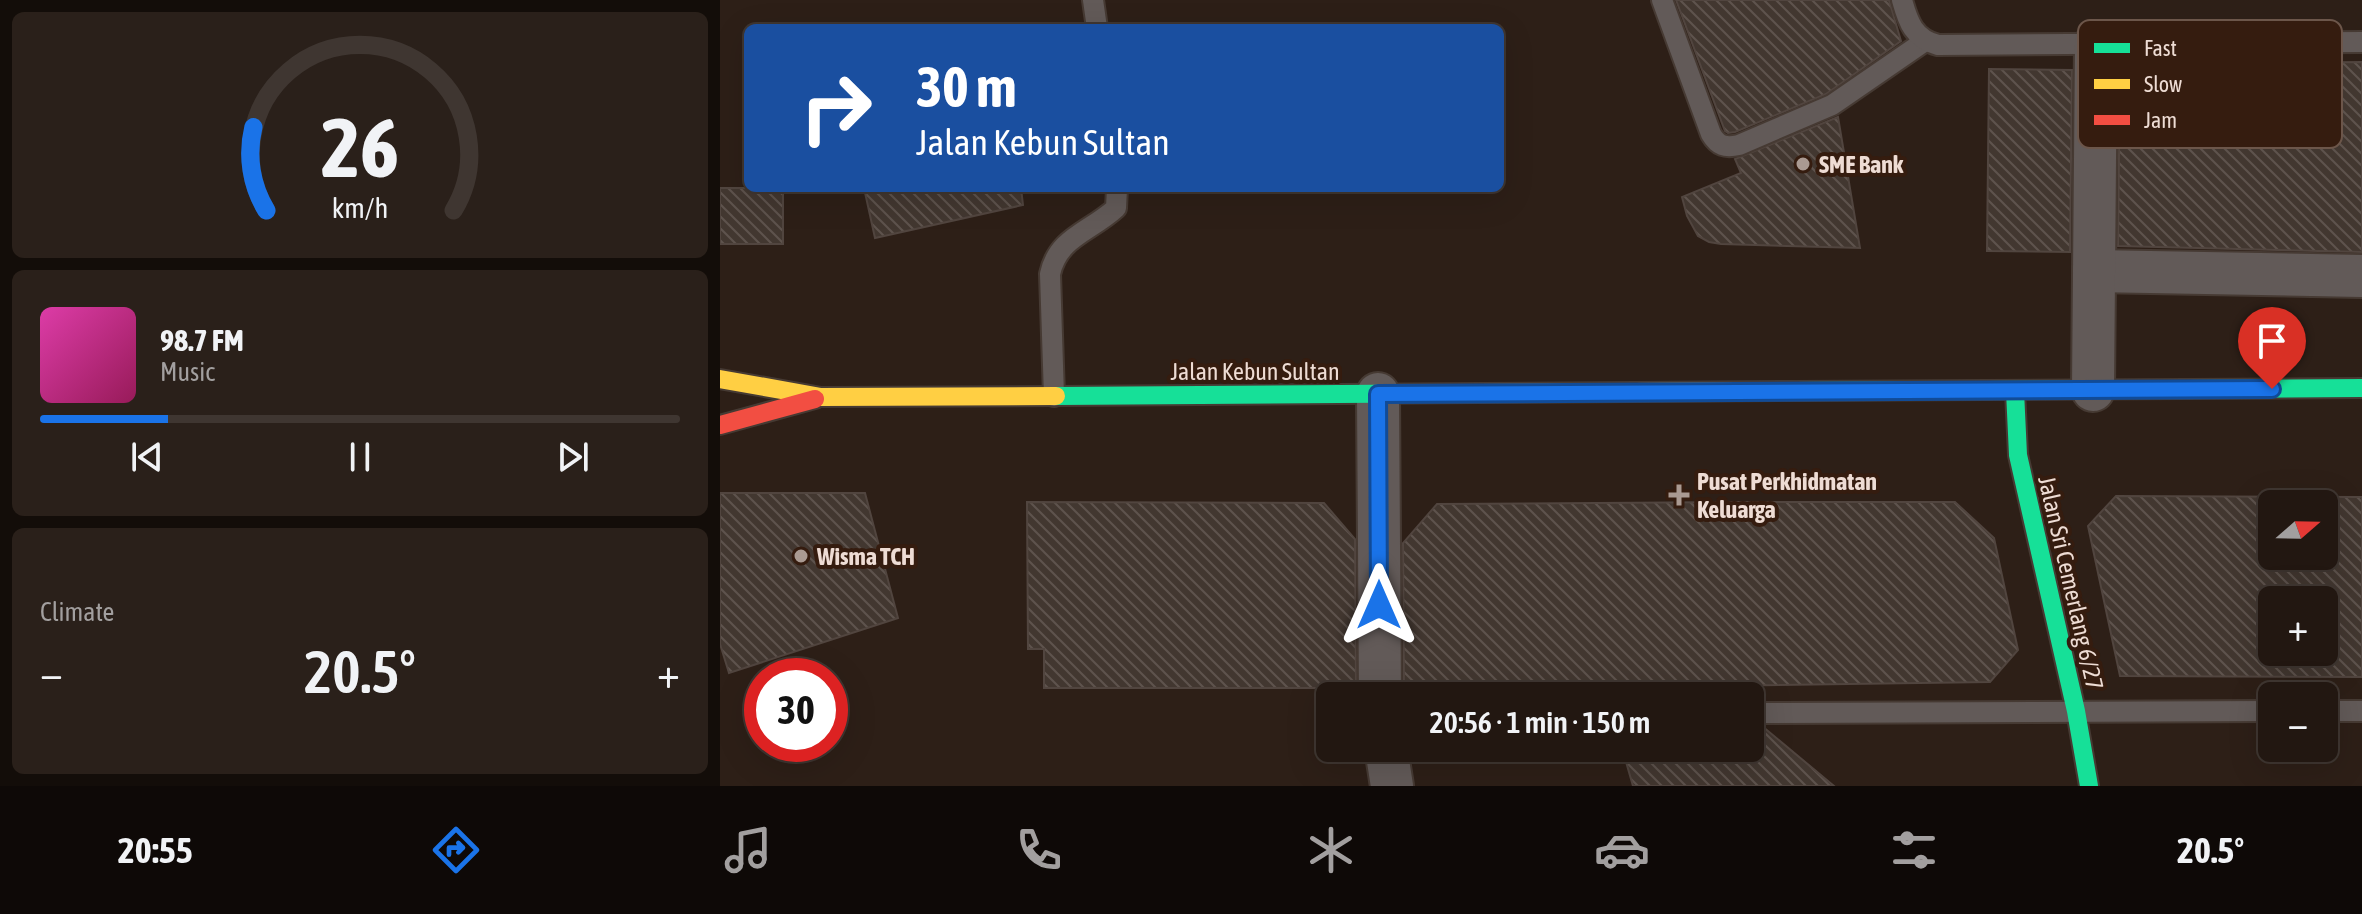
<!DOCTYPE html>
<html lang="en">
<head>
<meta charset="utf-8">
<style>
  body { margin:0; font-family:"Asap Condensed",sans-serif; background:#2a201a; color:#f1f3f6; height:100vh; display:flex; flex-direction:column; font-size:30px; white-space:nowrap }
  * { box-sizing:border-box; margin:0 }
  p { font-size:26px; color:#a29f9f }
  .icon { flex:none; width:44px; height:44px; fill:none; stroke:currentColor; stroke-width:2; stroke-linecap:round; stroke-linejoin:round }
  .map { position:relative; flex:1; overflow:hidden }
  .side { display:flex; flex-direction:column; gap:12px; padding:12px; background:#130d09; width:720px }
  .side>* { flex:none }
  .guide { position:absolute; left:24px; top:24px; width:760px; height:168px; border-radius:12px; box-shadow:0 8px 32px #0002,0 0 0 2px #3f3631; background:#1a4fa0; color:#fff; overflow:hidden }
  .needle { width:52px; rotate:70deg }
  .tools { position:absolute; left:1538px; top:490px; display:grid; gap:16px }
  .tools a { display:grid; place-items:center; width:80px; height:80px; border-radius:12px; background:#221711; box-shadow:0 8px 32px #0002,0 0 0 2px #3f3631; font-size:40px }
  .speed { position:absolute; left:24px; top:658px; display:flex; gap:16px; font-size:40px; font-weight:700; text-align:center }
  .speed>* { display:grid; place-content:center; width:104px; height:104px; border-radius:50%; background:#221711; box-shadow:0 8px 32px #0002,0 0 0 2px #3f3631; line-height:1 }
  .speed .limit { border:12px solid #d22; background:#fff; color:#111 }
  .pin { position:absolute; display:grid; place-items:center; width:68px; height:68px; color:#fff; margin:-82px -34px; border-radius:50% 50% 50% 0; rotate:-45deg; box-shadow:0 0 8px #0007 }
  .pin .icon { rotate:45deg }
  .me { position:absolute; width:88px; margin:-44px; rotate:0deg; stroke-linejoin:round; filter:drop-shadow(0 0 6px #0008) }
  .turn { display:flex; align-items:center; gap:28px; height:168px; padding:0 40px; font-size:36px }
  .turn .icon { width:104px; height:104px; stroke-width:2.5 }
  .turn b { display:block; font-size:56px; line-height:68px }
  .big { font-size:60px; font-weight:600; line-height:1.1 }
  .side .tile { flex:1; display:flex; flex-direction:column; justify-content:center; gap:12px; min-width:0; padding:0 28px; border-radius:12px; background:#2a201a }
  .side .dial { align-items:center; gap:0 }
  .dial svg { height:208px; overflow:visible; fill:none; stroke:#3f3631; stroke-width:7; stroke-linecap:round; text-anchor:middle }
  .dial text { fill:#f1f3f6; stroke:none }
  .song { display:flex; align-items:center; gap:24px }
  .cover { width:96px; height:96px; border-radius:12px; background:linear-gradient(135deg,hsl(320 70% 55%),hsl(330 70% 35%)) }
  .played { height:8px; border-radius:4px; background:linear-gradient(90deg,#1a73e8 20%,#3f3631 20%) }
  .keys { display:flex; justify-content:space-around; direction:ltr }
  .heat { display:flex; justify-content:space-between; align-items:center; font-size:44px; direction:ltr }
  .trip { position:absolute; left:596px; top:682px; width:448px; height:80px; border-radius:12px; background:#221711; box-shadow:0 8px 32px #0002,0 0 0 2px #3f3631; font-weight:600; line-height:80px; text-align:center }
  .tabs { display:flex; height:128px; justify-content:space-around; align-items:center; background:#0e0907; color:#a29f9f }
  .tabs .icon { width:56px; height:56px }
  .tabs .selected { color:#1a73e8 }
  .tabs b { font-size:36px; color:#f1f3f6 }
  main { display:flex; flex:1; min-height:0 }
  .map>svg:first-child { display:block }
  .building { fill:url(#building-back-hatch); stroke:#51453f; stroke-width:2; fill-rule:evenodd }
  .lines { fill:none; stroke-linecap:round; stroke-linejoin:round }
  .lane-casing { stroke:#463a33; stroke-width:24 }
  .street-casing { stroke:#463a33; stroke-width:46 }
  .fast-casing { stroke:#463a33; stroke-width:22 }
  .slow-casing { stroke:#463a33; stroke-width:22 }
  .jam-casing { stroke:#463a33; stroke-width:22 }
  .lane { stroke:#625a58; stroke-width:20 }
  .street { stroke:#625a58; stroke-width:42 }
  .fast { stroke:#16e098; stroke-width:18 }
  .slow { stroke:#ffcf43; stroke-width:18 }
  .jam { stroke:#f24e42; stroke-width:18 }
  .route-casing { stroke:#114b97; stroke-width:20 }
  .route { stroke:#1a73e8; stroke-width:14 }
  .poi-dot { fill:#aa9a92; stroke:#351c0f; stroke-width:3 }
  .labels { text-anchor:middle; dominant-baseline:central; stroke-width:8; stroke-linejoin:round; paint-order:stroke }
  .poi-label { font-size:24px; font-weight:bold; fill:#eedcd4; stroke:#351c0f; text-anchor:start }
  .street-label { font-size:24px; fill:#eedcd4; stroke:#351c0f }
  .key { fill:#351c0f; stroke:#6c564a; stroke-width:2 }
  .key-label { font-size:22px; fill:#eedcd4 }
</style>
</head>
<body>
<main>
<section class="side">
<div class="tile dial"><svg viewBox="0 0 100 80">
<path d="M14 69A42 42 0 1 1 86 69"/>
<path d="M14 69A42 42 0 0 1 9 37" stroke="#1a73e8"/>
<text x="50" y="56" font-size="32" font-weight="700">26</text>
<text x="50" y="72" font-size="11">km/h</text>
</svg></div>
<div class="tile">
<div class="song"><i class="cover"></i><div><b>98.7 FM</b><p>Music</p></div></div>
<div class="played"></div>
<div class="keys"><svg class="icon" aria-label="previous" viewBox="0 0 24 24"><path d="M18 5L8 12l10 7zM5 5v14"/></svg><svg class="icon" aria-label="pause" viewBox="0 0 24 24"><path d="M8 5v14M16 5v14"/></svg><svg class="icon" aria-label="next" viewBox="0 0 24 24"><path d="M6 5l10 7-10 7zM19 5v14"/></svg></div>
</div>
<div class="tile"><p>Climate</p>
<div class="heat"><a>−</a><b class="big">20.5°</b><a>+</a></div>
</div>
</section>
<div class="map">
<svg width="1642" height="786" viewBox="0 0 1642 786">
  <defs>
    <pattern id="building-back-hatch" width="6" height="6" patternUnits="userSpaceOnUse" patternTransform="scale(2)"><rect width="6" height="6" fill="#423730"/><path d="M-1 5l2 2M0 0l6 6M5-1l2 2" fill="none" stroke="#5e534d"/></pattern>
  </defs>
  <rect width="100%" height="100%" fill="#2d1f17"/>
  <g class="building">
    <path d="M956 0H1169L1181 41 1106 94 1015 132 1008 133 1005 131Z"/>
    <path d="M1642 62V252L1398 246 1400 64Z"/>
    <path d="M1269 69 1352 70 1350 252 1267 251Z"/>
    <path d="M1118 117 1140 248 1001 244 989 242 978 236 967 216 962 197 1021 173 1015 159Z"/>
    <rect x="0" y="188" width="63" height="56"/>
    <path d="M144 188H301L303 205 155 238Z"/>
    <path d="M0 493H145L178 618 9 673 0 644Z"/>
    <path d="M1396 496 1642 497V677L1400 676 1368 526ZM1552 504H1604V556H1552ZM1552 600H1604V652H1552Z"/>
    <path d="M307 502 604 503 635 539 636 688H324V649H308Z"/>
    <path d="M1019 502H1235L1274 538 1298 650 1270 682 994 686 1006 696H887L884 686 684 688 683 543 717 504Z"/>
    <path d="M1030 726H1042L1114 786H913L902 748H1030Z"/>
  </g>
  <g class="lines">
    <g class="lane-casing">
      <g id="lane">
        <path d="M373 0 377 28"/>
        <path d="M942 0 991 134C998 146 1005 148 1019 145L1112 105 1205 41"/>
        <path d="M1182 0C1188 22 1194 39 1218 45L1642 42"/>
        <path d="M334 396 330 274C338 237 370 232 396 208L397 188"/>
        <path d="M1604 711H1642"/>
        <path d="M1030 713 1552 711"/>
      </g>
    </g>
    <g class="street-casing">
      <g id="street">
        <path d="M1374 271 1642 276"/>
        <path d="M1373 390 1376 44"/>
        <path d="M658 394 660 696"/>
        <path d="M666 748 672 786"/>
      </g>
    </g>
    <g class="fast-casing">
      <g id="fast">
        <path d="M1073 391 1642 388"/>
        <path d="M1295 391 1298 455 1356 711 1369 786"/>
        <path d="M336 396 759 393"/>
      </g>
    </g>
    <g class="slow-casing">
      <g id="slow">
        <path d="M0 379 101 397 336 396"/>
        <path d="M759 393 1073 391"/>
      </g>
    </g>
    <g class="jam-casing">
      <path id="jam" d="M0 425 95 399"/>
    </g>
    <use href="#lane" class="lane"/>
    <use href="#street" class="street"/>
    <use href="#fast" class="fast"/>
    <use href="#slow" class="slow"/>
    <use href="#jam" class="jam"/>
  </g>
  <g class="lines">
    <g class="route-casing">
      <path id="route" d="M659 605 658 394 1552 389"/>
    </g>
    <use href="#route" class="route"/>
  </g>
  <g class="poi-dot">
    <circle cx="1083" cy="164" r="8"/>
    <path d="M955 483h8v8h8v8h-8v8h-8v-8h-8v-8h8z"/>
    <circle cx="81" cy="556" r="8"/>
  </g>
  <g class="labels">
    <g class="poi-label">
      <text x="1099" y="164">SME Bank</text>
      <text x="977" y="481">Pusat Perkhidmatan<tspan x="977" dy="28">Keluarga</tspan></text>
      <text x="97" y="556">Wisma TCH</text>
    </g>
    <g class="street-label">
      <text x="535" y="371">Jalan Kebun Sultan</text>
      <text transform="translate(1351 583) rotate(77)">Jalan Sri Cemerlang 6/27</text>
    </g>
  </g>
  <rect x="1358" y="20" width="264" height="128" rx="12" class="key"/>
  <rect x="1374" y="43" width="36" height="10" fill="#16e098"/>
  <rect x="1374" y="79" width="36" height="10" fill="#ffcf43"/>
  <rect x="1374" y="115" width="36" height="10" fill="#f24e42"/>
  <g class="key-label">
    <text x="1424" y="56">Fast</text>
    <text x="1424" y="92">Slow</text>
    <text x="1424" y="128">Jam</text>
  </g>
</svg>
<div class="tools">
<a><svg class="needle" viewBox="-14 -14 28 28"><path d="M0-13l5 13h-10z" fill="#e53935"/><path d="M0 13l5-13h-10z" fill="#a29f9f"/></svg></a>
<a>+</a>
<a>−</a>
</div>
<div class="speed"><div class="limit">30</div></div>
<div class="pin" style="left:1552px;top:389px;background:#d93025"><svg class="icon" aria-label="arrive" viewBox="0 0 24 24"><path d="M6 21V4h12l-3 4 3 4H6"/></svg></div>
<svg class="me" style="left:659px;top:605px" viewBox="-20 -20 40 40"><path d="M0-17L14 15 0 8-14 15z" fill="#1a73e8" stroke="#fff" stroke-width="4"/></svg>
<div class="trip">20:56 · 1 min · 150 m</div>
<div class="guide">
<div class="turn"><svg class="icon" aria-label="right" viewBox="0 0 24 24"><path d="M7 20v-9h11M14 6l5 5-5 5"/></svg><div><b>30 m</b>Jalan Kebun Sultan</div></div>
</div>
</div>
</main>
<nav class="tabs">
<b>20:55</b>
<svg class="icon selected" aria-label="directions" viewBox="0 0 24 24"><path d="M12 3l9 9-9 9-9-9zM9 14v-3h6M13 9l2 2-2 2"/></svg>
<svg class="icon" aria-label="music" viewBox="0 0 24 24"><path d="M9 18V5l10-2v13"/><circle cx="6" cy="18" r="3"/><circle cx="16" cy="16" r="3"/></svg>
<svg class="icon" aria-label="phone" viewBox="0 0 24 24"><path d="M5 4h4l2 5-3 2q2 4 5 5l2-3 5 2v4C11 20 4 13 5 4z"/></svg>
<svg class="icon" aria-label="climate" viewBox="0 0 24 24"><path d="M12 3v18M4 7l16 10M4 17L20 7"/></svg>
<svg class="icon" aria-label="car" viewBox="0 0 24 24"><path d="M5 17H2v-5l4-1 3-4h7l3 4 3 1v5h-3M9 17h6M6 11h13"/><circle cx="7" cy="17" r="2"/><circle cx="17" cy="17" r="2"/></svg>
<svg class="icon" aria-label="filters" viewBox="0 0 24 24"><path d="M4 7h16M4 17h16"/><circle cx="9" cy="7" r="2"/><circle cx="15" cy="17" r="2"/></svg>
<b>20.5°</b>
</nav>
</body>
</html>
